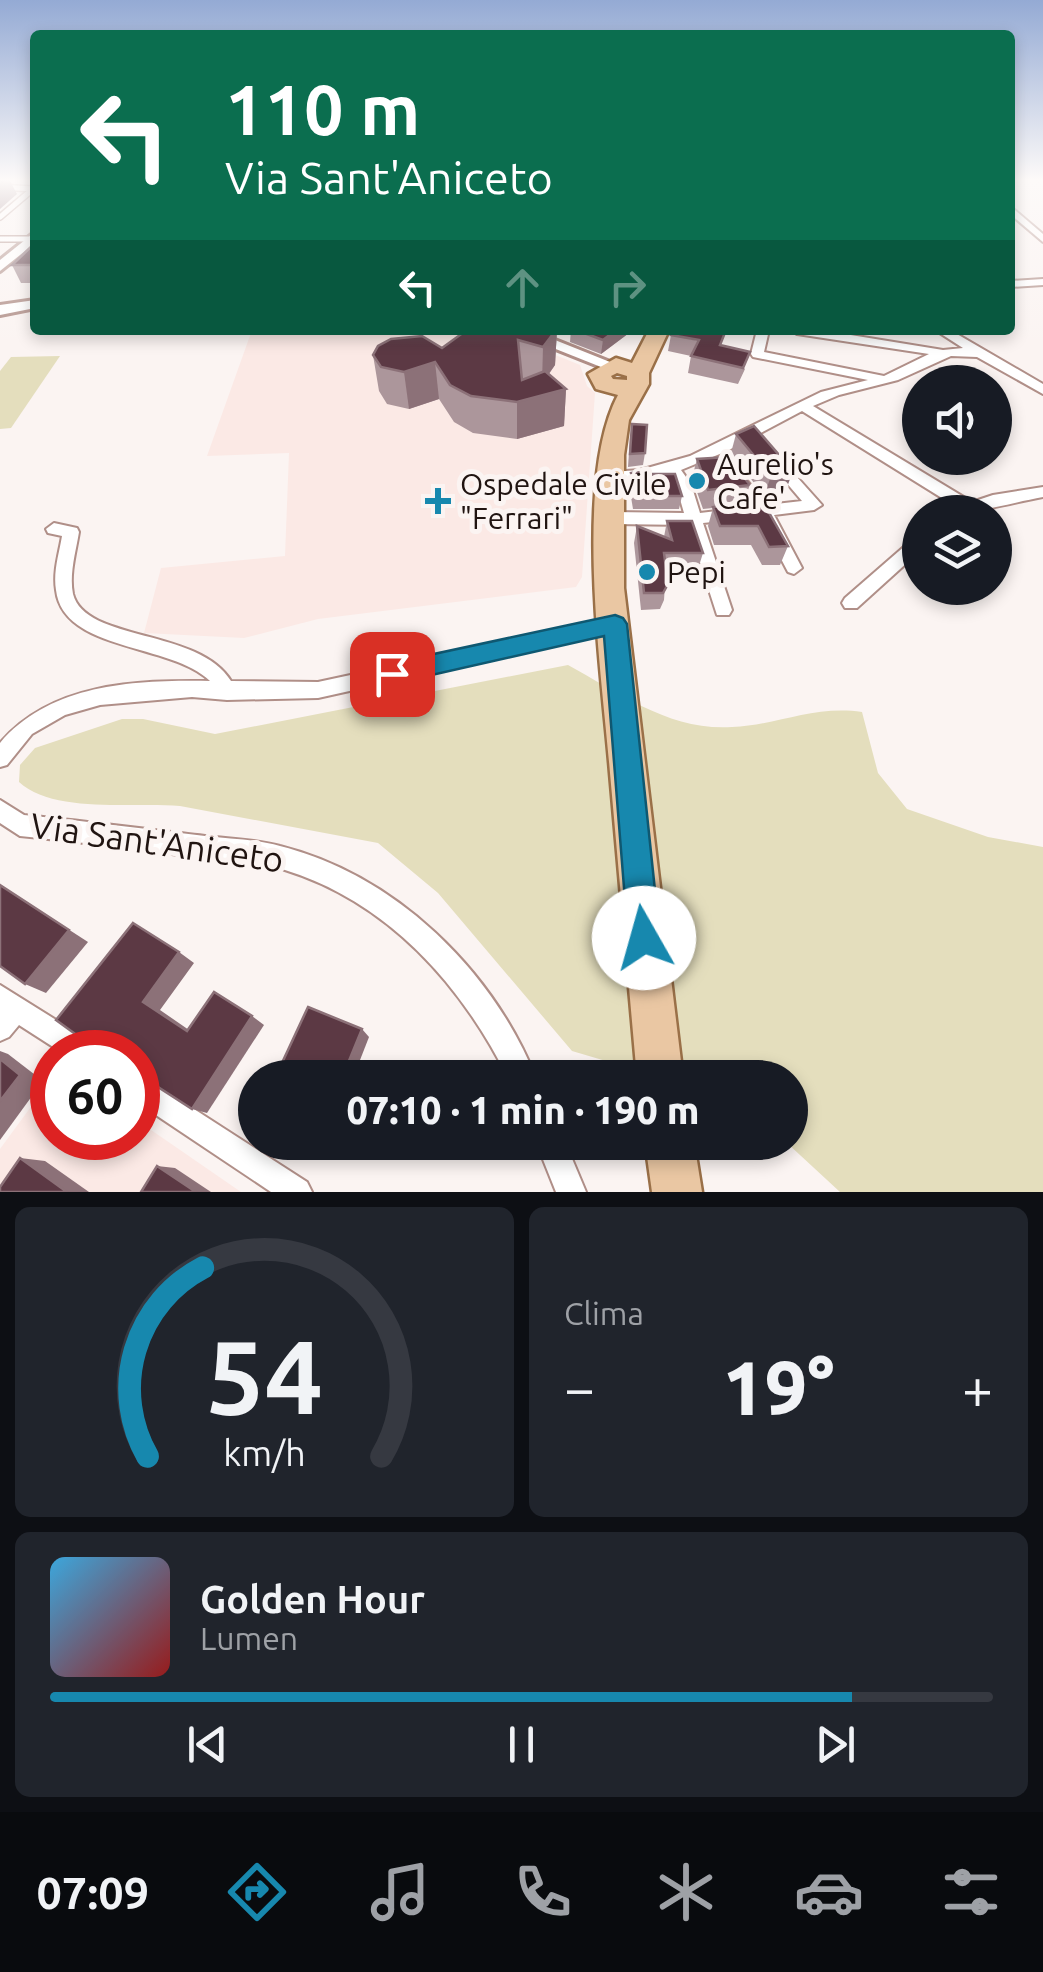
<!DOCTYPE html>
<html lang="it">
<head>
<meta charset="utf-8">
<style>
  body { margin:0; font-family:Ubuntu,sans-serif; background:#20242c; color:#f1f3f6; height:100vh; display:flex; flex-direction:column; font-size:38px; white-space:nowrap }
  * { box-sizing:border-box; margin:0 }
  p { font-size:32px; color:#9ea1a6 }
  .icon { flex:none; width:55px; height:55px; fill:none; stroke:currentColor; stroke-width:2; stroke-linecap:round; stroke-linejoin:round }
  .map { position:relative; height:1192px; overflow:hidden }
  .details { display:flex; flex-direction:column; gap:15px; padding:15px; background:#0d0f14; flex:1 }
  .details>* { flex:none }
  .top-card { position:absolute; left:30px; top:30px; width:985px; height:305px; border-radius:10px; box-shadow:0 5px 15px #0003; background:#0b6e4f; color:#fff; overflow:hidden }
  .buttons { position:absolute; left:902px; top:365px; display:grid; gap:20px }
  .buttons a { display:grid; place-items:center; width:110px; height:110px; border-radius:50%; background:#171b24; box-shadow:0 5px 15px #0003; font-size:50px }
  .speed { position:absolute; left:30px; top:1030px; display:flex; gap:20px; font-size:50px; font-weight:700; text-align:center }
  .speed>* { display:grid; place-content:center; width:130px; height:130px; border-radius:50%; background:#171b24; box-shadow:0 5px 15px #0003; line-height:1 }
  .speed .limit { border:15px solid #d22; background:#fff; color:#111 }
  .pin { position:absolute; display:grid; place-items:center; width:85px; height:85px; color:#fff; margin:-42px; border-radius:20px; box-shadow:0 5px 15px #0006 }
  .me { position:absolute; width:110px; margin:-55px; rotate:353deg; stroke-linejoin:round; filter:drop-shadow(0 0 8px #0008) }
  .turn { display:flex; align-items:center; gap:35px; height:210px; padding:0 30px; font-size:45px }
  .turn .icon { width:130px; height:130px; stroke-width:2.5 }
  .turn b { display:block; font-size:70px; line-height:85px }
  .lanes { display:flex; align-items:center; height:95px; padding:0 30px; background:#0003; justify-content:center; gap:50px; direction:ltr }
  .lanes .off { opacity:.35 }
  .big { font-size:75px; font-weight:800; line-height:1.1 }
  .details .widget { flex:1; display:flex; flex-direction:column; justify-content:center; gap:15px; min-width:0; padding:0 35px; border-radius:15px; background:#20242c }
  .details .dial { align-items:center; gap:0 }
  .dial svg { height:260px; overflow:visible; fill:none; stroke:#363941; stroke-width:7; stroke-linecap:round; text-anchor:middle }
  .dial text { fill:#f1f3f6; stroke:none }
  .song { display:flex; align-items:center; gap:30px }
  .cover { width:120px; height:120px; border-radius:15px; background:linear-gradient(135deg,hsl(200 70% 55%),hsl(0 70% 35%)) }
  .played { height:10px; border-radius:5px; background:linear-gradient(90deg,#1788ae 85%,#363941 85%) }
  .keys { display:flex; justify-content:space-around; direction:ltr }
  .heat { display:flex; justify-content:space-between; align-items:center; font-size:55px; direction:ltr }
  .details .tiles { flex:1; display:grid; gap:15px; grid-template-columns:1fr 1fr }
  .widget:last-child { grid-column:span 2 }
  .trip { position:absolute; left:238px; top:1060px; width:570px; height:100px; border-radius:50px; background:#171b24; box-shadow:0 5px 15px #0003; font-weight:800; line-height:100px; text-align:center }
  .menu { display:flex; height:160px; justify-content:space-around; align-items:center; background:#090b0e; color:#9ea1a6 }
  .menu .icon { width:70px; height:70px }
  .menu .selected { color:#1788ae }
  .menu b { font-size:45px; color:#f1f3f6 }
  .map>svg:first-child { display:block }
  .built { fill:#fbe9e5 }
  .green { fill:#e4debd }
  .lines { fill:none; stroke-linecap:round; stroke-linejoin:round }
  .service-casing { stroke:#b08f88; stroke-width:8 }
  .minor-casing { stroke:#b08f88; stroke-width:4 }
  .tertiary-casing { stroke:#b08f88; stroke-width:6 }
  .primary-casing { stroke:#9a7048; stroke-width:5 }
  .service { stroke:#fff; stroke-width:5 }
  .minor { fill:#fff; fill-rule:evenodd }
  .tertiary { fill:#fff; fill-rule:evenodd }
  .primary { fill:#eac7a3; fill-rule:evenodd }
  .wall { fill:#ac969b }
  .shaded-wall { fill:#8c7178 }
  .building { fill:#5c3944; stroke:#8c7178; stroke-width:2.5 }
  .route { fill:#1788ae; stroke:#0f5871; stroke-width:2.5 }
  .poi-dot { fill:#1788ae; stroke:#fbf4f2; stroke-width:4 }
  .labels { text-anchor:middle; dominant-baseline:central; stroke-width:10; stroke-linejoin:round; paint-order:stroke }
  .poi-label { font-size:30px; fill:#201411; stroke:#fbf4f2; text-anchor:start }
  .near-street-label { font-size:35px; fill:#201411; stroke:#fbf4f2 }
</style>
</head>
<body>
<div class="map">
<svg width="1043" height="1192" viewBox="0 0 1043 1192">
  <rect width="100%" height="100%" fill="#fbf4f2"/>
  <g class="built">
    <path d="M252 330H494L580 365 587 386 595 393 582 577 576 587 318 619 244 638 144 633 161 568 285 556 289 453 207 456Z"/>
    <path d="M52 1078V1138H138V1121L241 1192H0V1149Z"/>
  </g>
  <g class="green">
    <path d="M60 356 11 428 0 429V371L11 357Z"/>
    <path d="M568 665C621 694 670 731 732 727 778 725 814 705 862 712L878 773 907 809 988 837 1043 847V1192H840L787 1143 790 1142V1078L660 1077 572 1051 438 893 378 843 180 806C135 802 53 814 19 782L20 765 35 748 122 719H143L215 734Z"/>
  </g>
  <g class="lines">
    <g class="service-casing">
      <g id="service">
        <path d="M0 187 33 189 0 217"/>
        <path d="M0 239H31"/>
      </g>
    </g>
    <g class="minor-casing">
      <g id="minor">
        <path d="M1010 206 1043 234V242L1010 214Z"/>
        <path d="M1043 279V285L1010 287V281Z"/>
        <path d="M757 330H769L764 352 884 376 929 354 797 334 791 330H820L943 350 963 348 935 330H950L1043 384V394L977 357 951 356 898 380 839 395 813 406 972 502 993 495 1043 487V497C1015 502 983 512 955 512L958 508 802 411 727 451 681 470 691 484 700 513 751 507 727 475 735 470 740 472 767 505 802 501 768 461 775 456 780 458 822 505 814 510 774 515 802 568 794 574 788 572 759 517 703 523 732 610 729 615H717L688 525 613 524 605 518 613 512 684 513 676 485 668 474C648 478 620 488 603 477L611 472 640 470 690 456 821 392 868 380 753 357 751 354Z"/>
        <path d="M54 523 77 528 79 532C76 551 69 574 73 594 85 642 199 628 231 681L318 682 615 618 621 620 624 625 621 630 615 632 318 698 227 700 192 697 100 705 65 715 32 734 7 765 0 767V743C51 683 136 680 210 681 172 643 63 652 56 590 53 572 59 554 62 536L48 533 46 529Z"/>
        <path d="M920 536V551L857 608H845L842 603 845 598 914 538Z"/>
        <path d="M0 800 24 815C85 821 145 829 205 836 230 839 256 839 280 846 395 875 492 969 536 1078H508C461 984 388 902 285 870 259 862 230 862 202 858 141 850 81 842 20 836L0 823Z"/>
        <path d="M0 985 93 1043 97 1052H61L19 1025 9 1037 0 1041Z"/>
        <path d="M138 1073 307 1182 312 1192H271L138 1103Z"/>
        <path d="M536 1142H565L586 1192H556Z"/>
      </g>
    </g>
    <g class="tertiary-casing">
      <g id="tertiary">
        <path d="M35 232V243L0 271V260Z"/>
        <path d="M35 300V308L0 315V305Z"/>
        <path d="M508 330H530L620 366 606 369Z"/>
      </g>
    </g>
    <g class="primary-casing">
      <g id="primary">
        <path d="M649 330H669L649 373V384L629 420 624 455V588L683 1078H637C628 976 619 874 610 773 602 674 573 481 618 395L596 389 588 374 616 358 632 363ZM617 373 627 376V380L613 379 611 376Z"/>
        <path d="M645 1142H694L702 1192H652Z"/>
      </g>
    </g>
    <use href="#service" class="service"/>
    <use href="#minor" class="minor"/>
    <use href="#tertiary" class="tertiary"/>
    <use href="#primary" class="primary"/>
  </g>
  <g class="wall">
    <path d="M35 243V283H21L12 265Z"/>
    <path d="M557 330 555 365 549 374 566 389 564 426 517 439 473 433 454 422 439 399 409 409 387 404 379 391 373 355 442 348Z"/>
    <path d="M571 330H633L601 354 570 342Z"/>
    <path d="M671 335 722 346 745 369 738 384 688 373 691 356 668 351Z"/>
    <path d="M736 434 786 490 764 496 731 453Z"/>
    <path d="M630 437 645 453 643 465 628 467Z"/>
    <path d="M697 459 750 485 744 504 788 546 780 565H762L751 545H714L708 526 713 508 703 509 692 478Z"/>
    <path d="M631 473 643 474 682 496 679 509H633L629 485Z"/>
    <path d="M667 521 703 553 698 569 666 570 664 600 660 609 641 610 634 543 637 526 664 537Z"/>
  </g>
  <g class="shaded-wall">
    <path d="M9 179 17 194 0 209V186Z"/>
    <path d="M557 330 555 365 542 383 543 347Z"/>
    <path d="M616 330H633L601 354 603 340Z"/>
    <path d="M435 362 439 399 409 409 404 372Z"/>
    <path d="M566 389 564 426 517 439V402Z"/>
    <path d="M793 471 786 490 764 496 771 476Z"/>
    <path d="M0 885 88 942 46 993 25 984Z"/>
    <path d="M179 952 194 963 160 1010 202 1039 187 1031 143 1002Z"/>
    <path d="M252 1016 264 1025 207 1113 192 1109Z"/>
    <path d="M362 1029 369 1037 353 1078H342Z"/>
    <path d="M0 1051 8 1054 43 1081 0 1140Z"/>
    <path d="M20 1158 45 1161 89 1192H67Z"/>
    <path d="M157 1166 175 1168 211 1192H196Z"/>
  </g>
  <g class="building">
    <path d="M0 179H9L0 186Z"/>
    <path d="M35 243V265H12Z"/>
    <path d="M470 330H556L543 347 518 340 522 380 545 371 566 389 517 402 471 396 450 385 435 362 404 372 381 367 373 355 378 346 391 339 422 336 442 348 464 332Z"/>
    <path d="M576 330H616L603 340Z"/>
    <path d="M673 330H726L720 345 750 352 743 368 691 356 699 340 671 335Z"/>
    <path d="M632 424 647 425 645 453 630 454Z"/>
    <path d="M754 426 793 471 771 476 736 434Z"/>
    <path d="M728 457 750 485 708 490 697 459Z"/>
    <path d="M643 471V474H675L682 496H636L631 473Z"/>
    <path d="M763 502 788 546 769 547 758 526H720L713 507Z"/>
    <path d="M667 521H692L703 553H664L668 584 663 593H644L637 526 672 540Z"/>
    <path d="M0 885 69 930 25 984 0 966Z"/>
    <path d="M133 923 179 952 143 1002 187 1031 214 992 252 1016 192 1109 138 1074V1052H100L56 1020Z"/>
    <path d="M308 1007 362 1029 342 1078H275Z"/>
    <path d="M0 1059 20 1075 0 1101Z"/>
    <path d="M20 1158 67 1192H0V1187Z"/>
    <path d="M157 1166 196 1192H141Z"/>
  </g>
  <linearGradient id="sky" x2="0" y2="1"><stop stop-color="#94aad4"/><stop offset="0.52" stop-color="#fdfaf9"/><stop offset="1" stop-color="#fdfaf9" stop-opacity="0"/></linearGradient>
  <rect width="1043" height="346" fill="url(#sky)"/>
  <path class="route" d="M615 615 623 618 627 624 660 938 655 950 644 954 633 950 628 938 604 636 392 684 383 681 380 674 383 666 392 663Z"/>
  <g class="poi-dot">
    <circle cx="697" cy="481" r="10"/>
    <path d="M433 486h10v10h10v10h-10v10h-10v-10h-10v-10h10z"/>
    <circle cx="647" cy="572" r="10"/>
  </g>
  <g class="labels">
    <g class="poi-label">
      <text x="717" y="464">Aurelio's<tspan x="717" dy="34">Cafe'</tspan></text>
      <text x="460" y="484">Ospedale Civile<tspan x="460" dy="34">"Ferrari"</tspan></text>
      <text x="667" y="572">Pepi</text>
    </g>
    <g class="near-street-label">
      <text transform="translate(157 842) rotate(8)">Via Sant'Aniceto</text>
    </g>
  </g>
</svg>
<div class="buttons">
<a><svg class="icon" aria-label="sound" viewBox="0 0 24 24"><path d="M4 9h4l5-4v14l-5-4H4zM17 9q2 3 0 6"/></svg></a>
<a><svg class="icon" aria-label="layers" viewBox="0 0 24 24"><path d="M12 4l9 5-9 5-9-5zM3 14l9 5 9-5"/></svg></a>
</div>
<div class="speed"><div class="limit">60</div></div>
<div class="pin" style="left:392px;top:674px;background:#d93025"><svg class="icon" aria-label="arrive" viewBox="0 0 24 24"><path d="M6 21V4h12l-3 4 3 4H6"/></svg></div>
<svg class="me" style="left:644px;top:938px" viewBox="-20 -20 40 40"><circle r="19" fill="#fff"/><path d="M0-13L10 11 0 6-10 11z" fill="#1788ae"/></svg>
<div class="trip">07:10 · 1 min · 190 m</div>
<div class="top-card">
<div class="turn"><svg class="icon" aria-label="left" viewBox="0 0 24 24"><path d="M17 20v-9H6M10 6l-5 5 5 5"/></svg><div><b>110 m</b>Via Sant'Aniceto</div></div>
<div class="lanes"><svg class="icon" aria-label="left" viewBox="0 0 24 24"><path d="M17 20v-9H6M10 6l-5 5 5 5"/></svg><svg class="icon off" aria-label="ahead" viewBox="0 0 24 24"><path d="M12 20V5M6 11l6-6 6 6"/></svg><svg class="icon off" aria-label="right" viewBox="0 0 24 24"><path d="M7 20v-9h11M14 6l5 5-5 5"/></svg></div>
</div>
</div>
<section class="details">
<div class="tiles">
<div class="widget dial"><svg viewBox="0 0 100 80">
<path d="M14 69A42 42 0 1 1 86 69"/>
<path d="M14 69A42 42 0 0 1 31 11" stroke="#1788ae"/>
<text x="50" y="56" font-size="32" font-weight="700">54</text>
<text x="50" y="72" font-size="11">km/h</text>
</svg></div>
<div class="widget"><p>Clima</p>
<div class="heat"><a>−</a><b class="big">19°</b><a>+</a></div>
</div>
<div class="widget">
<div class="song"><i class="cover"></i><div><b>Golden Hour</b><p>Lumen</p></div></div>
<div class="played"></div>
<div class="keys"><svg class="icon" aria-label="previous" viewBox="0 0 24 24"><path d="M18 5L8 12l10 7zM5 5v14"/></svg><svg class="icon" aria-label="pause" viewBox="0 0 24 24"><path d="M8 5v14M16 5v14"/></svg><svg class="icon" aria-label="next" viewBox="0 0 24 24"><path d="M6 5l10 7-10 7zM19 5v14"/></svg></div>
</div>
</div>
</section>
<nav class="menu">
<b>07:09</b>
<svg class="icon selected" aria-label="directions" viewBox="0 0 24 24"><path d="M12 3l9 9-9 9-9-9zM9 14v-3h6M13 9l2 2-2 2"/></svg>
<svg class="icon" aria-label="music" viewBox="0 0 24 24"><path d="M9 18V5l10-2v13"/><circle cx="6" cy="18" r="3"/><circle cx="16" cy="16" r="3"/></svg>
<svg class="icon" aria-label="phone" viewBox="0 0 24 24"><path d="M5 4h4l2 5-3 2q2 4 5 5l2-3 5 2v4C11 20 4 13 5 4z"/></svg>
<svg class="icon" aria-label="climate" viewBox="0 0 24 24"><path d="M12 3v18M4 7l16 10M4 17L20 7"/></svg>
<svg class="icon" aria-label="car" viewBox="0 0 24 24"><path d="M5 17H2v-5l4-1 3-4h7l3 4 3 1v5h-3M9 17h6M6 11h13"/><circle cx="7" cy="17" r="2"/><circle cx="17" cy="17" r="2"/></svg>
<svg class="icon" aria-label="filters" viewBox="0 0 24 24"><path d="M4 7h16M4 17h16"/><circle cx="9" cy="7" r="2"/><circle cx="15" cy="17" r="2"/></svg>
</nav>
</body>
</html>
